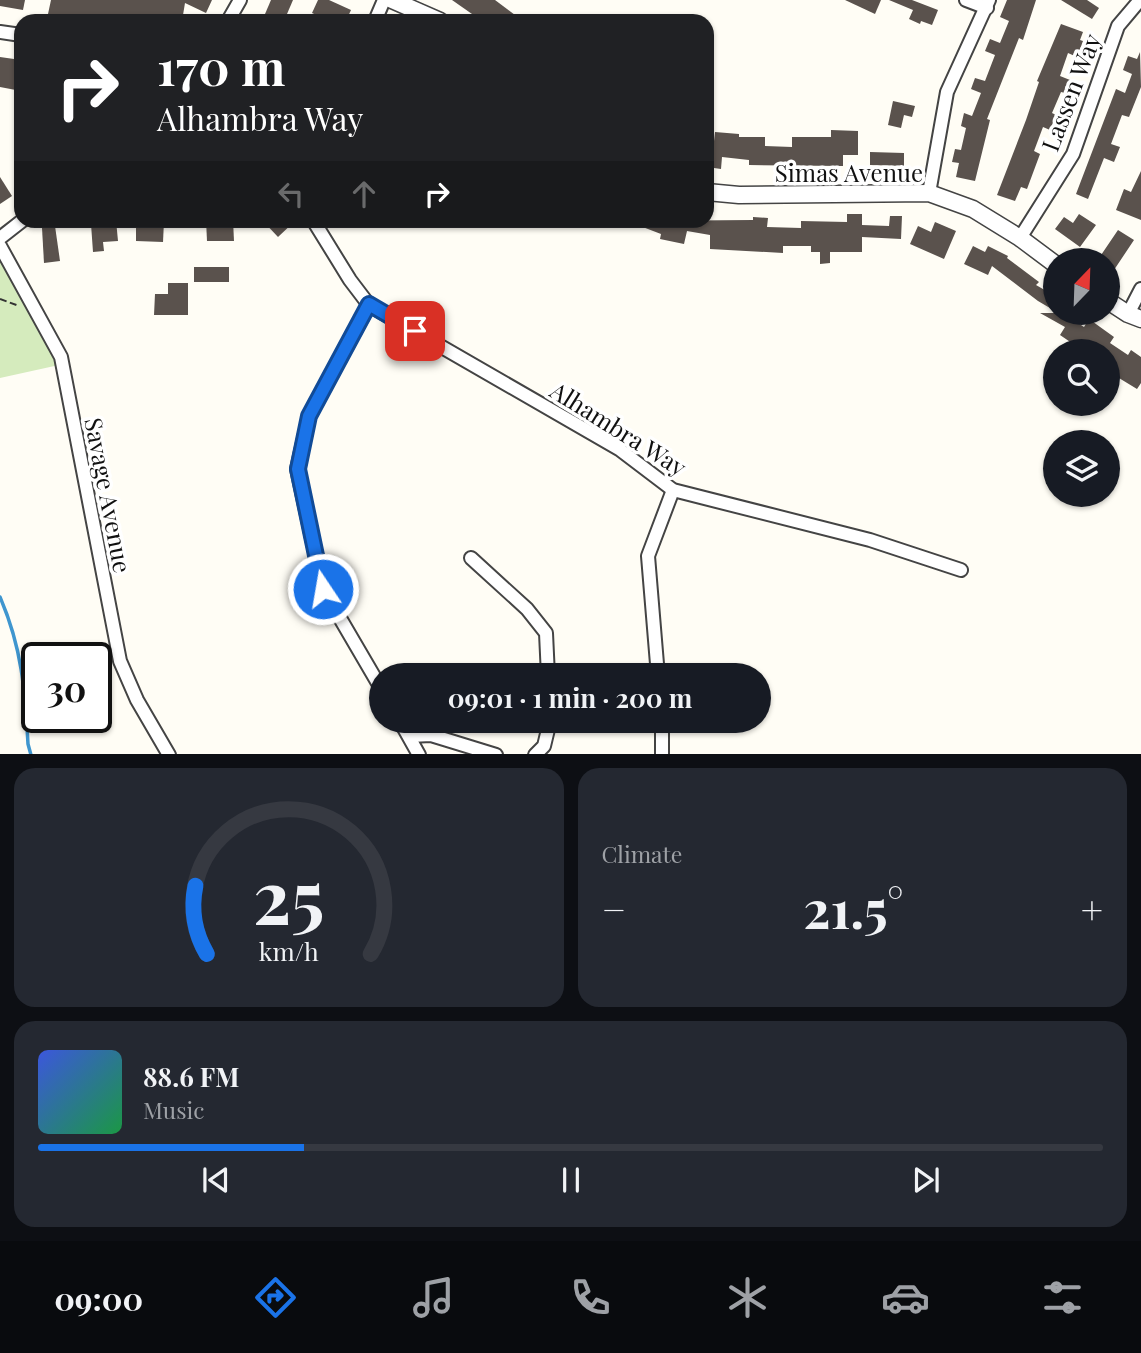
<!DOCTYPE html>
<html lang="en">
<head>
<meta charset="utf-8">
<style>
  body { margin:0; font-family:"Playfair Display",serif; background:#242831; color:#f1f3f6; height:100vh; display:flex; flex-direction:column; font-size:26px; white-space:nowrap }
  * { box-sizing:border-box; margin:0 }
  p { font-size:23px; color:#9ea1a6 }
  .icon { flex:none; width:38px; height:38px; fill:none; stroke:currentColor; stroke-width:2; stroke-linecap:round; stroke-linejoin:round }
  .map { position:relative; height:754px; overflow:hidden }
  .panel { display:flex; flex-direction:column; gap:14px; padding:14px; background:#0d0f14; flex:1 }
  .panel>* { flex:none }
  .guide { position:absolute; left:14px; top:14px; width:700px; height:214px; border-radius:21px; box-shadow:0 2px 5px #0004; background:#202124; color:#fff; overflow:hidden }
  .needle { width:46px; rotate:23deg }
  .controls { position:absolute; left:1043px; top:248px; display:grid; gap:14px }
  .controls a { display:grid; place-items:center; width:77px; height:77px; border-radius:50%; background:#171b24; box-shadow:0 2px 5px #0004; font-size:35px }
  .speed { position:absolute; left:21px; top:642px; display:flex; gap:14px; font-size:35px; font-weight:700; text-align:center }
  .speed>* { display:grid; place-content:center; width:91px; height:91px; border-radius:50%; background:#171b24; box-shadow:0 2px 5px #0004; line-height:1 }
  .speed .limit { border:4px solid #111; border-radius:10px; background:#fff; color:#111 }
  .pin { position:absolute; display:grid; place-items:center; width:60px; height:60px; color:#fff; margin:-30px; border-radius:14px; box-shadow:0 4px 10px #0006 }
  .me { position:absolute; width:77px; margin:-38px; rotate:348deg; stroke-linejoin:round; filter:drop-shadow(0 0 5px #0008) }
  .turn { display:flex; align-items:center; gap:24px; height:147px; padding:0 28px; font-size:32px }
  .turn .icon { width:91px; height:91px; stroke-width:2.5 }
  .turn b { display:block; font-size:49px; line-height:60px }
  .lanes { display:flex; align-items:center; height:66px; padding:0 28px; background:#0003; justify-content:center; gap:35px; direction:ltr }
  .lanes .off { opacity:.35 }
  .big { font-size:52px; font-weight:700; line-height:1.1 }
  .panel .widget { flex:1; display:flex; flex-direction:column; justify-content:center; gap:10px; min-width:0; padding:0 24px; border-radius:21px; background:#242831 }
  .panel .dial { align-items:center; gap:0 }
  .dial svg { height:182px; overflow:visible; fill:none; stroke:#363941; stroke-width:7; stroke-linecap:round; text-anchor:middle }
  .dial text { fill:#f1f3f6; stroke:none }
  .song { display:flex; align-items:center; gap:21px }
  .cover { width:84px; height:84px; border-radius:10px; background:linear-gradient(135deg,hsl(230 70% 55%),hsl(140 70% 35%)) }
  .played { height:7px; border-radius:4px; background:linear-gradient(90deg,#1a73e8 25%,#363941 25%) }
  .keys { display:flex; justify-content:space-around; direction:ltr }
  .heat { display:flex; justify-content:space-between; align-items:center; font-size:38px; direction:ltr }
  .panel .tiles { flex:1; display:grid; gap:14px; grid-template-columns:1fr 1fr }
  .widget:last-child { grid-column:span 2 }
  .trip { position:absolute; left:369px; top:663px; width:402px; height:70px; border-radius:35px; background:#171b24; box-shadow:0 2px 5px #0004; font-weight:700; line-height:70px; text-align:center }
  .tabs { display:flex; height:112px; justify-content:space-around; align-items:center; background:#090b0e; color:#9ea1a6 }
  .tabs .icon { width:49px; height:49px }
  .tabs .current { color:#1a73e8 }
  .tabs b { font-size:32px; color:#f1f3f6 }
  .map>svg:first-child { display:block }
  .green { fill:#d5ebbd }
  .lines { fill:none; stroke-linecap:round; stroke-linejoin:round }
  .stream { stroke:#3f96cf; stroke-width:3.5 }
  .building { fill:#5a524d }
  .minor-casing { stroke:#444; stroke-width:16 }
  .tertiary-casing { stroke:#444; stroke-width:19 }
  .path { stroke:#333; stroke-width:2; stroke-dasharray:7 3.5; stroke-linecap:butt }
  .minor { stroke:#fff; stroke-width:12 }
  .tertiary { stroke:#fff; stroke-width:16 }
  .route-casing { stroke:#114b97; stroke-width:18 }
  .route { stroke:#1a73e8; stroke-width:12 }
  .labels { text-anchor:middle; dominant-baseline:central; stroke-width:7; stroke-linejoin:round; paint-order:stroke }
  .street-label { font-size:24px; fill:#111; stroke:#fff }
</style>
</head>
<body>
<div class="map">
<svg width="1141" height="755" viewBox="0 0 1141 755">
  <rect width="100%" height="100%" fill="#fffdf5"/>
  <path class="green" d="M0 249 59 365 0 378Z"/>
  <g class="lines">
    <path class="stream" d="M0 597C22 648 25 690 28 744L31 755"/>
  </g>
  <g class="building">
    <path d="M0 0H25L23 10 0 6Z"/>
    <path d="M51 0H212L206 13 185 3 182 21H147L148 17 130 14 128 21H102L61 16 48 14Z"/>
    <path d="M271 0H293L284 21H262Z"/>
    <path d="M318 0H329L351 10 346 21H329L312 13Z"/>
    <path d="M452 0H495L523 21H482Z"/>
    <path d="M845 0H881L875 14Z"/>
    <path d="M889 0H912L938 10 932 25 921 21 920 24 909 19 913 10Z"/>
    <path d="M1007 0H1036L1023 40 1019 38 987 119 990 120 975 181 956 177 959 163 952 162 955 149 961 150 966 128 961 126 964 113 972 116 981 93 971 89 975 78 985 81 995 55 985 51 990 39 1000 43 1009 21 1000 17Z"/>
    <path d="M1061 0H1087L1099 8 1092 19Z"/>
    <path d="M1061 24 1083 32 1080 40 1083 41 1077 57 1068 53 1060 76 1070 80 1065 93 1061 92 1052 113 1056 115 1050 130 1043 127 1034 151 1040 154 1027 189 1021 187 1015 201 997 195 1026 120 1039 82 1037 81Z"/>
    <path d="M1140 52 1141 87 1129 117 1122 115 1111 144 1120 147 1114 162 1104 158 1088 199 1076 194 1116 89 1125 93 1132 74 1123 70 1128 56 1137 59Z"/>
    <path d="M0 57 21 60V91L0 87Z"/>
    <path d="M893 101 915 106 912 117 904 115 901 128 888 125Z"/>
    <path d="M831 130 858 131V155H843V166L749 165V160L722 157 721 169 707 167 709 150H713L715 132 739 134V137H765V146L792 147V137H831Z"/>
    <path d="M870 152 904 153V166L870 165Z"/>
    <path d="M1141 171V220L1116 210 1124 189 1131 192Z"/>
    <path d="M0 177 12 196 0 204Z"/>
    <path d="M847 214H862V225L889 226 890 216H902L901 239 862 237V252H830V263L820 264V252H811V246H783V253L710 249V235L687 231 684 244 660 239 661 234 627 221 753 220V217L768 218 767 227 801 228V221L847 222Z"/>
    <path d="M1079 214 1096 225 1080 247 1055 229 1064 217 1073 223Z"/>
    <path d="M106 220H116L118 241 103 242 104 251 93 252 91 224 106 223Z"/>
    <path d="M136 220 164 221 163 242 136 241Z"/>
    <path d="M206 220H233L234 241H207Z"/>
    <path d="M262 220H296L278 237Z"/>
    <path d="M935 222 956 231 944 259 910 244 918 226 931 232Z"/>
    <path d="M55 226 60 261 44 263 42 228Z"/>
    <path d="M1118 230 1134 240 1108 279V261H1097Z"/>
    <path d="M973 246 985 252 988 246 1008 256 1007 258 1039 282 1036 285 1055 296V311L1038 301 992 266 988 275 964 264Z"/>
    <rect x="194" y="267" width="35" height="15"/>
    <path d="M168 283H188V315H154L155 294H168Z"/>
    <path d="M1040 313H1063L1084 327 1089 319 1114 337 1110 343 1128 355 1131 350 1141 357V383L1137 389 1114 375 1117 371 1108 365V352H1085L1060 335 1065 327Z"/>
  </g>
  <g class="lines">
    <g class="minor-casing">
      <g id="minor">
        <path d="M966 0 987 8"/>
        <path d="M228 21 240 0"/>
        <path d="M375 21 384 0"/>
        <path d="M0 32 21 35"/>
        <path d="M929 193 947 92 989 0"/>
        <path d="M313 220 350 280 369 305 619 449 673 490 870 540 961 570"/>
        <path d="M0 238 23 220"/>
        <path d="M1020 238 1073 154 1118 26 1140 0"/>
        <path d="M0 246 61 357 120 661 137 700 169 755"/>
        <path d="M369 305 309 416 297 469 323 589 382 690"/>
        <path d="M1128 314 1141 289"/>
        <path d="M471 558 527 609 546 633 548 676"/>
        <path d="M658 676 648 556 673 490"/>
        <path d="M400 721 419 755"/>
        <path d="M662 721V755"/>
        <path d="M410 736 431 735 496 755"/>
        <path d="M535 755 544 746 550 721"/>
      </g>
    </g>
    <g class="tertiary-casing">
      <g id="tertiary">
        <path d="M392 0 440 21"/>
        <path d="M707 192 739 195 929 193 973 209 1020 238 1055 264"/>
        <path d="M1108 301 1128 314 1141 319"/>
      </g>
    </g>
    <path class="path" d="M0 299 19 306"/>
    <use href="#minor" class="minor"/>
    <use href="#tertiary" class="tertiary"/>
  </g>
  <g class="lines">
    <g class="route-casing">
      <path id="route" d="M323 589 298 469 309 416 369 304 415 331"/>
    </g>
    <use href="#route" class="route"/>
  </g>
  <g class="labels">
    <g class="street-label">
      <text transform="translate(1070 92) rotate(-69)">Lassen Way</text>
      <text x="849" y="172">Simas Avenue</text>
      <text transform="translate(619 428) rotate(32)">Alhambra Way</text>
      <text transform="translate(109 495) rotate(79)">Savage Avenue</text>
    </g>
  </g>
</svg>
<div class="controls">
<a><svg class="needle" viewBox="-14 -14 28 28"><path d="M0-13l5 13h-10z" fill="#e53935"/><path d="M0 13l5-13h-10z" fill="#9ea1a6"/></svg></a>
<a><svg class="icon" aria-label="search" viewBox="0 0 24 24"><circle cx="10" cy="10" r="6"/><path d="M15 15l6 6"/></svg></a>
<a><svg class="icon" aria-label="layers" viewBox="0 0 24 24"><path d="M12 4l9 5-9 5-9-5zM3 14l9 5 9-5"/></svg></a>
</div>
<div class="speed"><div class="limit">30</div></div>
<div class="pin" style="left:415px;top:331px;background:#d93025"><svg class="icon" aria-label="arrive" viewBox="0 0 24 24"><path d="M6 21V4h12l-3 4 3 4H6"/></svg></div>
<svg class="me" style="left:323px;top:589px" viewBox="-20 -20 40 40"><circle r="17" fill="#1a73e8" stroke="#fff" stroke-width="3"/><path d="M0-11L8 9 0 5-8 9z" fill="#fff"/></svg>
<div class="trip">09:01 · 1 min · 200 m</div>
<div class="guide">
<div class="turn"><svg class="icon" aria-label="right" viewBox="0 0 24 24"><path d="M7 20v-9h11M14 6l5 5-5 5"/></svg><div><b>170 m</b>Alhambra Way</div></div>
<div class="lanes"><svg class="icon off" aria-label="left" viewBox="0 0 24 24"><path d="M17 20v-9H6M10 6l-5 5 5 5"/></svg><svg class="icon off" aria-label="ahead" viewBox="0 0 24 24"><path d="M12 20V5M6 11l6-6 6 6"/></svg><svg class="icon" aria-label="right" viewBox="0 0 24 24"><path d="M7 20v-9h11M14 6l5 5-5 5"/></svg></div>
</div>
</div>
<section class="panel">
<div class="tiles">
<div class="widget dial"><svg viewBox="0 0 100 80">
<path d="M14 69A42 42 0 1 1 86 69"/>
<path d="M14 69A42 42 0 0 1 9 39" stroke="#1a73e8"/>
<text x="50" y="56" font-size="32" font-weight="700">25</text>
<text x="50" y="72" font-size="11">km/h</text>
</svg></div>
<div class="widget"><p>Climate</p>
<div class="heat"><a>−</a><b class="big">21.5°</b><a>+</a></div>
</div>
<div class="widget">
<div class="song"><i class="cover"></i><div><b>88.6 FM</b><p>Music</p></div></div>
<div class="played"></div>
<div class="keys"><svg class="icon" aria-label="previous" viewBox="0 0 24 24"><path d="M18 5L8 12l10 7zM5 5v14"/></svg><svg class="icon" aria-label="pause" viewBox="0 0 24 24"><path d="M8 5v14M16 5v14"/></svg><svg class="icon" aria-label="next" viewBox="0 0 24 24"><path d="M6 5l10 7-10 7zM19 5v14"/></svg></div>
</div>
</div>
</section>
<nav class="tabs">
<b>09:00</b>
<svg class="icon current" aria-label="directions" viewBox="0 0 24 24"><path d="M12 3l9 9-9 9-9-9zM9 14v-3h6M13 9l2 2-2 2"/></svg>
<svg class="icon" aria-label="music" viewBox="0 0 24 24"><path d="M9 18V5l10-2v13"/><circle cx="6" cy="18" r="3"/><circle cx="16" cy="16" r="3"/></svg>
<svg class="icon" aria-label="phone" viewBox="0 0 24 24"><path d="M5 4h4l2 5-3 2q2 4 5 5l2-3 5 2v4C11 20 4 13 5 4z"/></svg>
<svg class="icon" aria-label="climate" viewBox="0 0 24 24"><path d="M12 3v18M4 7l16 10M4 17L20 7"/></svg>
<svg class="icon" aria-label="car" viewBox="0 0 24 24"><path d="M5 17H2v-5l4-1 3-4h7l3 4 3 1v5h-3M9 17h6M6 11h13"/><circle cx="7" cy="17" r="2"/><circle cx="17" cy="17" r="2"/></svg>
<svg class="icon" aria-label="filters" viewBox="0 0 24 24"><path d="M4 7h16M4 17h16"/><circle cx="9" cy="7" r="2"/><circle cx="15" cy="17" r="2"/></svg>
</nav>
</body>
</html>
